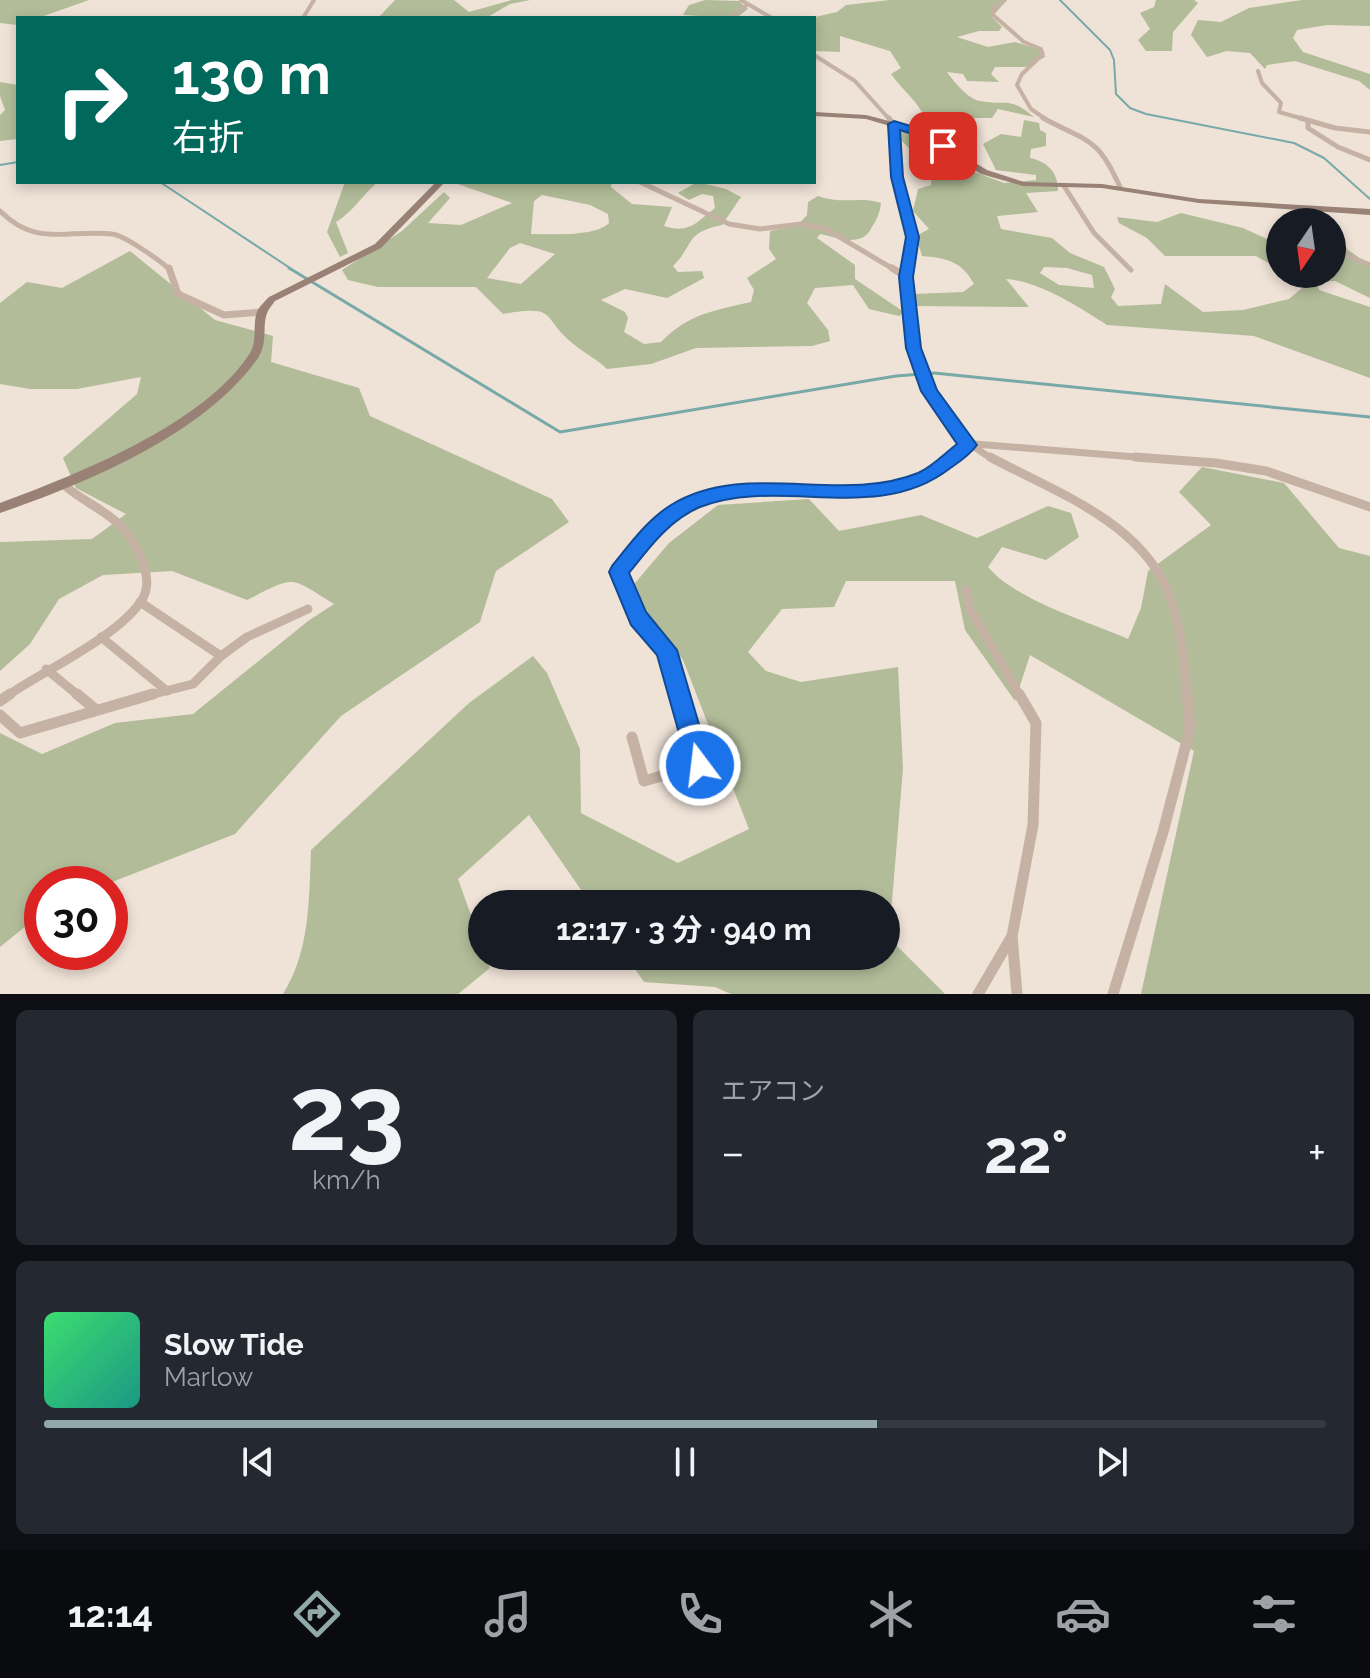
<!DOCTYPE html>
<html lang="ja">
<head>
<meta charset="utf-8">
<style>
  body { margin:0; font-family:Raleway,"Noto Sans JP",sans-serif; background:#242831; color:#f1f3f6; height:100vh; display:flex; flex-direction:column; font-size:30px; white-space:nowrap }
  * { box-sizing:border-box; margin:0 }
  p { font-size:26px; color:#9ea1a6 }
  .icon { flex:none; width:44px; height:44px; fill:none; stroke:currentColor; stroke-width:2; stroke-linecap:round; stroke-linejoin:round }
  .map { position:relative; height:994px; overflow:hidden }
  .drawer { display:flex; flex-direction:column; gap:16px; padding:16px; background:#0d0f14; flex:1 }
  .drawer>* { flex:none }
  .guide { position:absolute; left:16px; top:16px; width:800px; height:168px; border-radius:0px; box-shadow:0 4px 12px #0003; background:#00695c; color:#fff; overflow:hidden }
  .needle { width:52px; rotate:193deg }
  .fabs { position:absolute; left:1266px; top:208px; display:grid; gap:16px }
  .fabs a { display:grid; place-items:center; width:80px; height:80px; border-radius:50%; background:#171b24; box-shadow:0 4px 12px #0003; font-size:40px }
  .speed { position:absolute; left:24px; top:866px; display:flex; gap:16px; font-size:40px; font-weight:700; text-align:center }
  .speed>* { display:grid; place-content:center; width:104px; height:104px; border-radius:50%; background:#171b24; box-shadow:0 4px 12px #0003; line-height:1 }
  .speed .limit { border:12px solid #d22; background:#fff; color:#111 }
  .pin { position:absolute; display:grid; place-items:center; width:68px; height:68px; color:#fff; margin:-34px; border-radius:16px; box-shadow:0 4px 12px #0006 }
  .me { position:absolute; width:88px; margin:-44px; rotate:345deg; stroke-linejoin:round; filter:drop-shadow(0 0 6px #0008) }
  .turn { display:flex; align-items:center; gap:28px; height:168px; padding:0 24px; font-size:36px }
  .turn .icon { width:104px; height:104px; stroke-width:2.5 }
  .turn b { display:block; font-size:56px; line-height:68px }
  .big { font-size:60px; font-weight:700; line-height:1.1 }
  .drawer .card { flex:1; display:flex; flex-direction:column; justify-content:center; gap:12px; min-width:0; padding:0 28px; border-radius:12px; background:#242831 }
  .drawer .dial { align-items:center; gap:0 }
  .dial b { font-size:104px; line-height:1 }
  .song { display:flex; align-items:center; gap:24px }
  .cover { width:96px; height:96px; border-radius:12px; background:linear-gradient(135deg,hsl(140 70% 55%),hsl(170 70% 35%)) }
  .played { height:8px; border-radius:4px; background:linear-gradient(90deg,#92a9ab 65%,#363941 65%) }
  .keys { display:flex; justify-content:space-around; direction:ltr }
  .heat { display:flex; justify-content:space-between; align-items:center; font-size:44px; direction:ltr }
  .drawer .tiles { flex:1; display:grid; gap:16px; grid-template-columns:1fr 1fr }
  .card:last-child { grid-column:span 2 }
  .trip { position:absolute; left:468px; top:890px; width:432px; height:80px; border-radius:40px; background:#171b24; box-shadow:0 4px 12px #0003; font-weight:700; line-height:80px; text-align:center }
  .dock { display:flex; height:128px; justify-content:space-around; align-items:center; background:#090b0e; color:#9ea1a6 }
  .dock .icon { width:56px; height:56px }
  .dock .selected { color:#92a9ab }
  .dock b { font-size:36px; color:#f1f3f6 }
  .map>svg:first-child { display:block }
  .green { fill:#b2bc99; fill-rule:evenodd }
  .lines { fill:none; stroke-linecap:round; stroke-linejoin:round }
  .stream-far1 { stroke:#78a9a9; stroke-width:2 }
  .stream { stroke:#78a9a9; stroke-width:3 }
  .street-far4 { stroke:#c5b2a4; stroke-width:4 }
  .street-far3 { stroke:#c5b2a4; stroke-width:5 }
  .street-far2 { stroke:#c5b2a4; stroke-width:7 }
  .street-far1 { stroke:#c5b2a4; stroke-width:9 }
  .street { stroke:#c5b2a4; stroke-width:11 }
  .secondary { fill:#998176; fill-rule:evenodd }
  .route { fill:#1a73e8; stroke:#114b97; stroke-width:2 }
</style>
</head>
<body>
<div class="map">
<svg width="1370" height="994" viewBox="0 0 1370 994">
  <rect width="100%" height="100%" fill="#efe2d7"/>
  <g class="green">
    <path d="M0 0H89L38 18H18V25L0 23Z"/>
    <path d="M395 0H454L469 12 512 0H530L510 4 486 18H378Z"/>
    <path d="M705 0 739 1 748 9 736 18 683 15 689 5Z"/>
    <path d="M890 0H1007L992 17 1002 27 999 31H979L957 37 988 47 1015 42 1044 51 1045 57 1026 67H995L991 74 999 82 967 81 963 74 947 72C954 82 968 99 980 101 1007 106 1009 96 1034 117L998 109 992 118H925C917 100 902 90 891 74L901 68 890 51 840 36V52L814 51V18H810L837 12 846 5Z"/>
    <path d="M1156 0H1194L1198 3 1173 32 1172 51H1146L1138 40 1150 29 1140 13 1154 7Z"/>
    <path d="M1302 0H1370V26L1327 25 1297 30 1293 38 1303 52 1370 74V90L1359 81 1295 61 1267 65 1265 69 1250 53 1227 51 1207 57 1191 35 1198 20 1221 22 1249 8Z"/>
    <path d="M0 82 18 85V139L0 141V115L5 110 0 96Z"/>
    <path d="M1024 120 1039 123 1040 130 1046 133V146L1031 149 1030 158C1048 162 1058 172 1058 191L1026 193 1038 212 997 216 1001 229 1052 238 1070 253 1104 267 1115 289 1111 297 1118 306 1161 304 1165 284 1203 312 1243 310 1289 299 1302 288 1296 279 1288 274H1332V230L1348 250 1370 265V298L1335 281 1317 282 1319 290 1370 307V378L1254 336 1107 325C1079 307 1039 281 1006 279L1029 307 914 306V294L963 292 974 284C962 261 946 258 922 256L916 236 929 229 913 211 918 189 931 185 932 172 900 139V129L911 131 938 147 923 152 947 177 975 172 1004 183 1036 180V175L996 170 983 144 1001 134 1021 137ZM1044 267 1067 268 1092 275 1094 288 1059 285 1040 273Z"/>
    <path d="M345 182H378C362 195 353 212 336 222L348 253 340 257 327 232Z"/>
    <path d="M452 182H612L611 187 632 204 672 207 664 226C689 234 696 223 715 208L713 196 702 194 689 200 678 193 697 182 726 189 741 197 722 225C684 233 696 243 673 266L678 272 702 271 704 278 667 298 625 289 601 300 625 312 628 318 624 332 644 344 661 342C690 313 713 311 751 302L754 290 747 278 776 259 769 249 770 231 797 226 807 215 808 202 818 196C844 205 859 196 881 203 880 212 877 219 872 227 862 248 839 238 820 234L817 238 855 265V279L904 312 899 316 869 309 853 285 815 288 807 303 828 330 830 341 812 346 696 348 651 364 607 369C597 359 587 355 576 346 539 318 561 304 503 314L476 287H378L348 280 342 270 402 231 444 192 450 198 428 223 461 225 512 203ZM542 195 590 205 608 214 609 223C595 237 552 234 531 234L534 201ZM520 243 555 254 521 284 487 278 510 248Z"/>
    <path d="M1181 213 1243 228 1280 245V270L1256 256H1165L1147 238 1119 223 1117 217 1157 222Z"/>
    <path d="M130 251 215 320 273 336 271 362 359 388 370 416 552 499 569 522 496 571 480 622 341 716 235 834 107 884H42V913L0 947V733L42 754 115 723 193 714 308 621 334 604C288 576 297 575 247 600L172 571 103 575 59 599 30 644 0 671V542L92 539 126 514 76 488 63 458 137 394 141 377 77 389H30L0 384V303L27 282 62 288Z"/>
    <path d="M1202 467 1284 483 1339 548 1370 556V994H1141L1194 751 1030 655 1015 701 965 630 955 581H846L834 607 782 609 748 652 766 671 801 682 898 667 903 768 889 938 945 994H731L715 987 644 982 626 956H886V904H591L529 815 458 879 482 946V956H485L490 968 458 994H283C310 951 309 900 311 850L469 703 533 656 547 673 580 749 581 813 678 863 749 829 683 660 630 589 669 543 718 505 809 499 839 531 921 515 977 538 1048 506 1071 513 1079 537 1046 560 1002 547 988 567C1017 601 1087 621 1128 639L1141 608 1148 571 1211 525 1179 492Z"/>
  </g>
  <g class="lines">
    <g class="stream-far1">
      <path d="M1060 0 1110 50 1114 60 1116 94 1130 108 1146 114 1294 143 1324 158 1370 199"/>
      <path d="M0 165 18 162"/>
      <path d="M160 182 293 270"/>
    </g>
    <path class="stream" d="M289 268 560 432 896 376 934 373 1370 417"/>
    <g class="street-far4">
      <path d="M741 0 772 18"/>
      <path d="M1005 0 994 8 993 15 1024 42 1041 49 1042 55 1022 74 1017 85 1031 109 1047 120"/>
      <path d="M303 18 314 0"/>
      <path d="M729 18 747 5"/>
      <path d="M814 55 855 81 890 120"/>
      <path d="M1258 71 1262 83 1281 103 1279 112 1307 120"/>
    </g>
    <g class="street-far3">
      <path d="M889 118 894 124 897 177 913 237 907 270"/>
      <path d="M1043 118C1089 143 1097 136 1120 187"/>
      <path d="M1300 118 1335 128 1370 132"/>
      <path d="M1308 121V128L1338 147 1370 160"/>
      <path d="M640 182 729 224 760 229 801 224 826 229 895 270"/>
      <path d="M1064 186 1094 233 1131 270"/>
      <path d="M1299 208 1319 222"/>
      <path d="M0 211C37 248 67 229 112 234 124 235 161 261 170 270"/>
      <path d="M1332 234 1348 256 1370 265"/>
    </g>
    <g class="street-far2">
      <path d="M169 268 178 294 224 315 262 312"/>
      <path d="M892 268 906 277"/>
      <path d="M908 268C905 282 908 297 909 312 915 373 937 428 993 459"/>
      <path d="M952 459 968 445 975 444 1160 459"/>
    </g>
    <g class="street-far1">
      <path d="M990 457C1051 490 1135 519 1166 587 1181 622 1184 659 1187 696"/>
      <path d="M1135 457 1216 463 1266 471 1370 507"/>
      <path d="M966 590 970 609 1020 696"/>
      <path d="M140 602 221 656"/>
      <path d="M101 637 167 691"/>
      <path d="M46 669 79 696"/>
      <path d="M7 696C43 671 122 635 143 598 155 576 135 541 120 525 103 509 81 500 64 485"/>
      <path d="M146 696 193 684 221 656 247 637 308 609"/>
      <path d="M680 696 667 650 638 618 619 572C636 550 653 524 678 510 765 461 875 524 954 457"/>
    </g>
    <g class="street">
      <path d="M77 694 95 709"/>
      <path d="M0 701 10 694"/>
      <path d="M0 715 20 733 153 694"/>
      <path d="M632 737 644 781 700 765 680 694"/>
      <path d="M978 994 1012 936"/>
      <path d="M1017 994 1012 936 1033 825 1036 723 1019 694"/>
      <path d="M1113 994 1163 832 1190 729 1187 694"/>
    </g>
    <g class="secondary">
      <path d="M814 112 866 115 920 129 987 170 1024 182 1102 184 1199 199 1370 209V215L1199 203 1102 188 1023 186 981 174 914 133 866 119 814 116Z"/>
      <path d="M436 182H445L381 248 275 301C273 304 270 307 268 311 261 325 269 341 258 358 205 434 85 484 0 513V503C76 475 205 424 250 353 258 340 252 325 257 312 259 307 265 301 269 297L375 244Z"/>
    </g>
  </g>
  <path class="route" d="M894 121 930 132 949 146 939 148 922 137 900 130 903 177 919 237 913 277 921 348 937 390 977 445C970 455 959 462 949 469 876 525 780 476 700 507 669 520 649 548 629 573L646 612 677 650 711 765 708 773 700 776 692 773 688 765 657 655 631 625 609 572 612 566C630 544 647 520 671 505 746 459 839 505 918 473 932 467 945 453 957 444L921 391 906 348 899 277 906 237 891 177 888 124Z"/>
</svg>
<div class="fabs">
<a><svg class="needle" viewBox="-14 -14 28 28"><path d="M0-13l5 13h-10z" fill="#e53935"/><path d="M0 13l5-13h-10z" fill="#9ea1a6"/></svg></a>
</div>
<div class="speed"><div class="limit">30</div></div>
<div class="pin" style="left:943px;top:146px;background:#d93025"><svg class="icon" aria-label="arrive" viewBox="0 0 24 24"><path d="M6 21V4h12l-3 4 3 4H6"/></svg></div>
<svg class="me" style="left:700px;top:765px" viewBox="-20 -20 40 40"><circle r="17" fill="#1a73e8" stroke="#fff" stroke-width="3"/><path d="M0-11L8 9 0 5-8 9z" fill="#fff"/></svg>
<div class="trip">12:17 · 3 分 · 940 m</div>
<div class="guide">
<div class="turn"><svg class="icon" aria-label="right" viewBox="0 0 24 24"><path d="M7 20v-9h11M14 6l5 5-5 5"/></svg><div><b>130 m</b>右折</div></div>
</div>
</div>
<section class="drawer">
<div class="tiles">
<div class="card dial"><b>23</b><p>km/h</p></div>
<div class="card"><p>エアコン</p>
<div class="heat"><a>−</a><b class="big">22°</b><a>+</a></div>
</div>
<div class="card">
<div class="song"><i class="cover"></i><div><b>Slow Tide</b><p>Marlow</p></div></div>
<div class="played"></div>
<div class="keys"><svg class="icon" aria-label="previous" viewBox="0 0 24 24"><path d="M18 5L8 12l10 7zM5 5v14"/></svg><svg class="icon" aria-label="pause" viewBox="0 0 24 24"><path d="M8 5v14M16 5v14"/></svg><svg class="icon" aria-label="next" viewBox="0 0 24 24"><path d="M6 5l10 7-10 7zM19 5v14"/></svg></div>
</div>
</div>
</section>
<nav class="dock">
<b>12:14</b>
<svg class="icon selected" aria-label="directions" viewBox="0 0 24 24"><path d="M12 3l9 9-9 9-9-9zM9 14v-3h6M13 9l2 2-2 2"/></svg>
<svg class="icon" aria-label="music" viewBox="0 0 24 24"><path d="M9 18V5l10-2v13"/><circle cx="6" cy="18" r="3"/><circle cx="16" cy="16" r="3"/></svg>
<svg class="icon" aria-label="phone" viewBox="0 0 24 24"><path d="M5 4h4l2 5-3 2q2 4 5 5l2-3 5 2v4C11 20 4 13 5 4z"/></svg>
<svg class="icon" aria-label="climate" viewBox="0 0 24 24"><path d="M12 3v18M4 7l16 10M4 17L20 7"/></svg>
<svg class="icon" aria-label="car" viewBox="0 0 24 24"><path d="M5 17H2v-5l4-1 3-4h7l3 4 3 1v5h-3M9 17h6M6 11h13"/><circle cx="7" cy="17" r="2"/><circle cx="17" cy="17" r="2"/></svg>
<svg class="icon" aria-label="filters" viewBox="0 0 24 24"><path d="M4 7h16M4 17h16"/><circle cx="9" cy="7" r="2"/><circle cx="15" cy="17" r="2"/></svg>
</nav>
</body>
</html>
